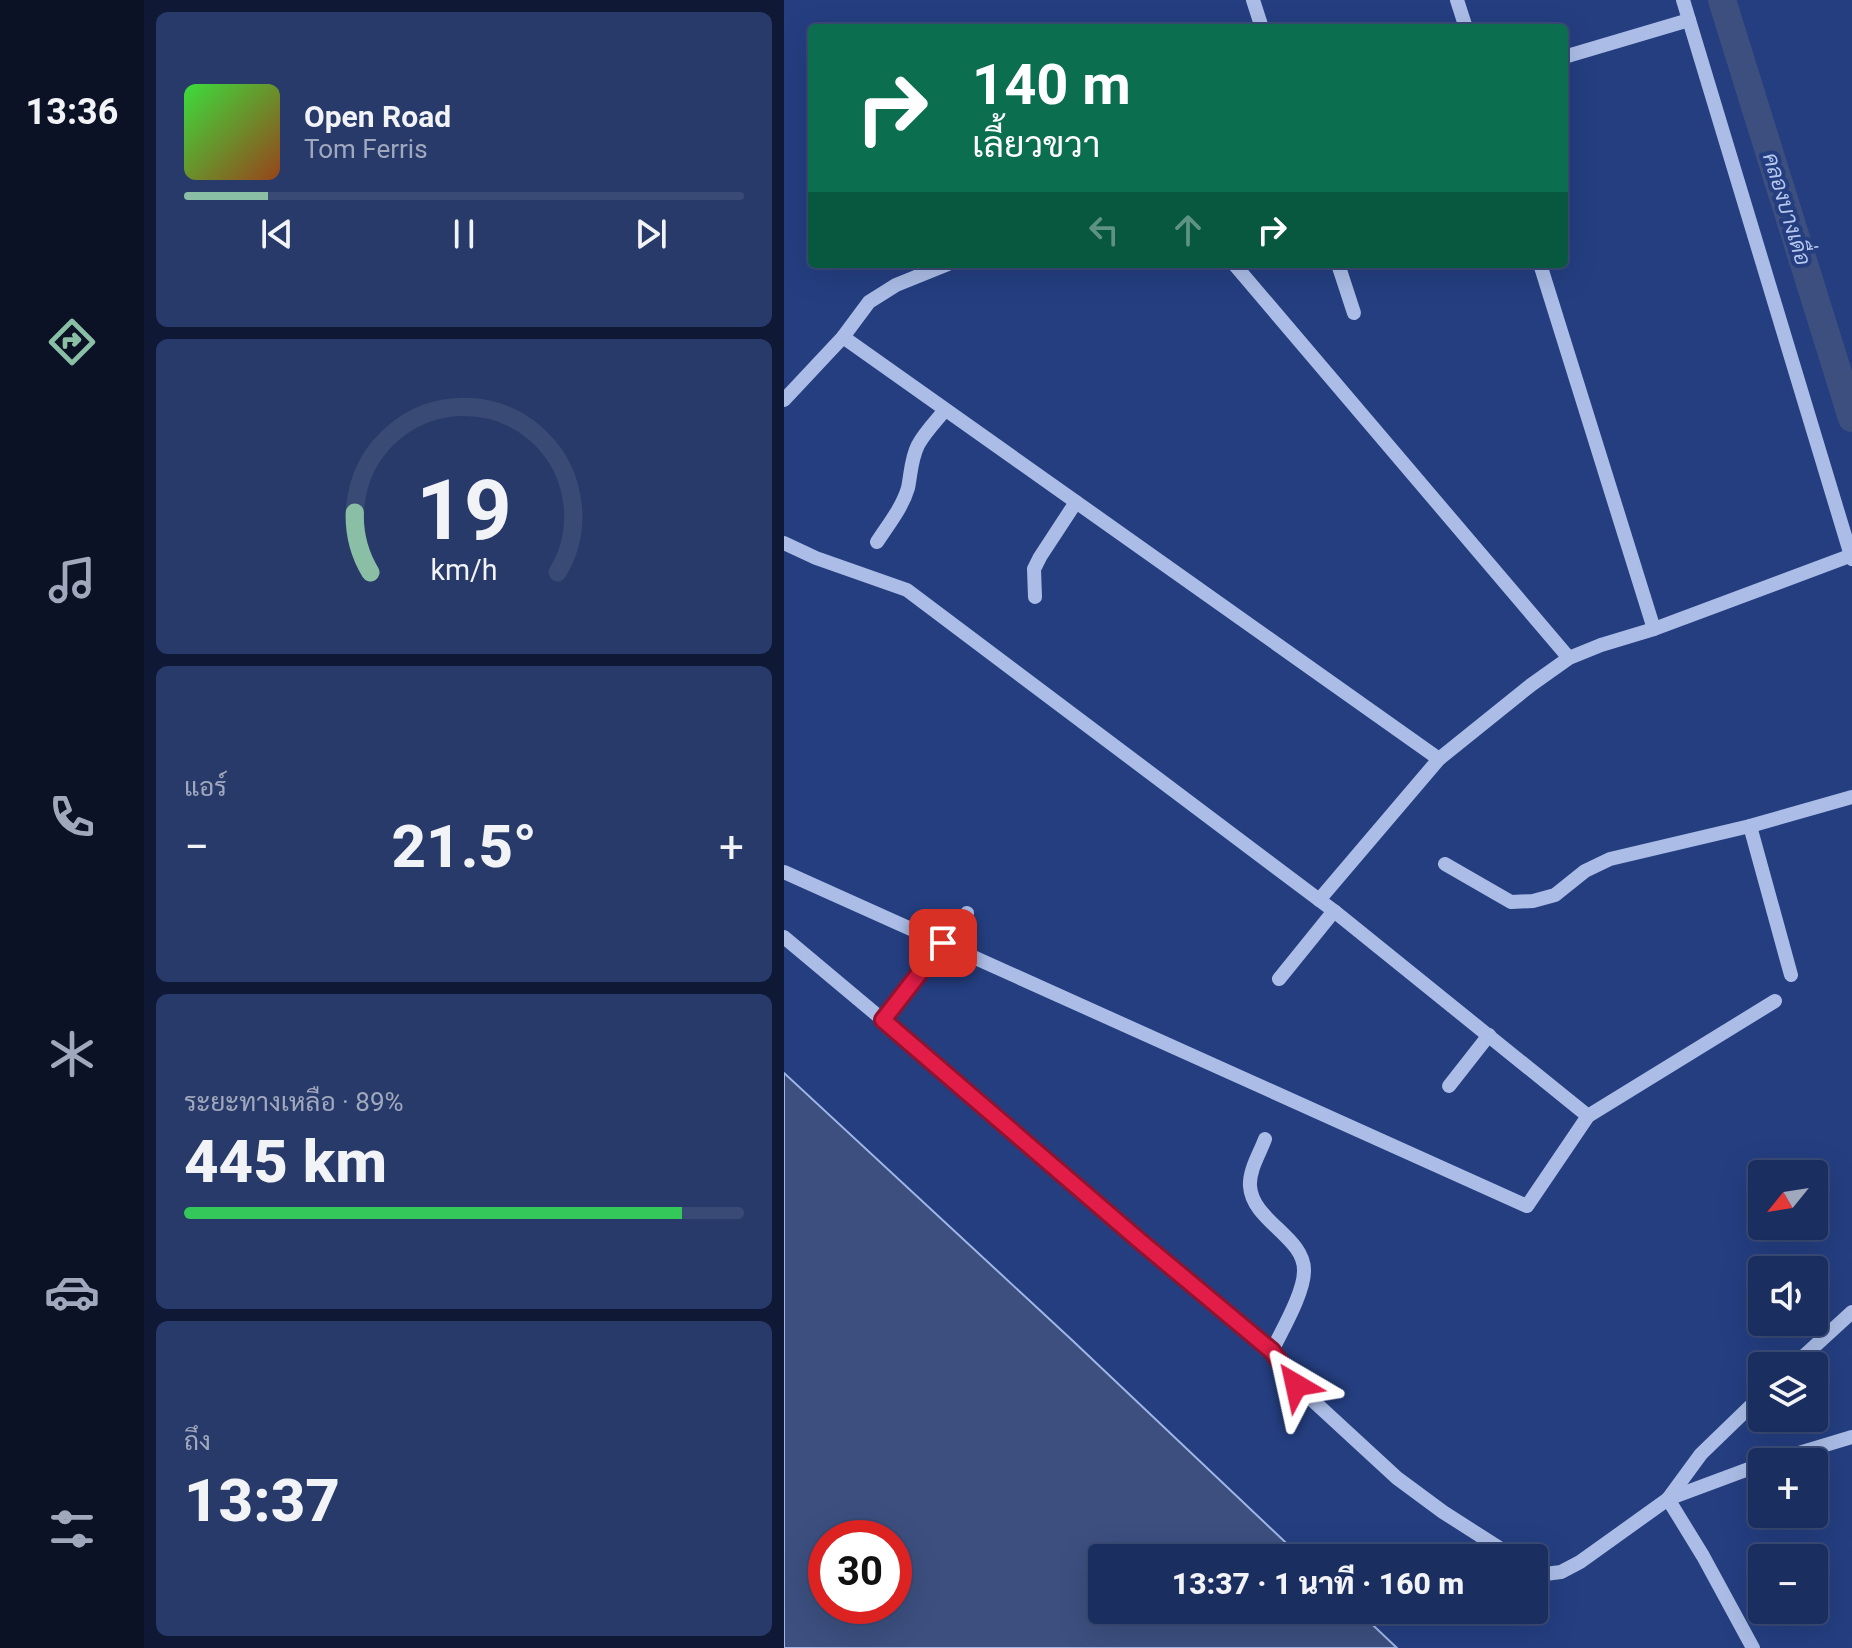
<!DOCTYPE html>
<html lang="th">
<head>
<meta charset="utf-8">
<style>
  body { margin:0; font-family:Roboto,Sarabun,sans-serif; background:#283a69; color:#f1f3f6; height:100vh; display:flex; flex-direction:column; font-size:30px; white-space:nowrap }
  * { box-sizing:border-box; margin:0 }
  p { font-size:26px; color:#a0a8bd }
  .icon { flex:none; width:44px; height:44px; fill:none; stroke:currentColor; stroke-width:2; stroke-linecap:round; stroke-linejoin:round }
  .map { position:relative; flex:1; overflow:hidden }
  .sheet { display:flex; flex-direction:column; gap:12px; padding:12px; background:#0f1935; width:640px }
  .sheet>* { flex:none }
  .guide { position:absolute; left:24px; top:24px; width:760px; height:244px; border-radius:8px; box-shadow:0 8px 32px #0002,0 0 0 2px #394a75; background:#0b6e4f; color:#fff; overflow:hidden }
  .needle { width:52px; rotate:240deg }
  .fabs { position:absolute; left:964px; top:1160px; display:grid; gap:16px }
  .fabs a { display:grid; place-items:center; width:80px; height:80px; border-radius:8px; background:#1b2e60; box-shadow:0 8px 32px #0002,0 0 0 2px #394a75; font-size:40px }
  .speed { position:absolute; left:24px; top:1520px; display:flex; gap:16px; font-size:40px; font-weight:700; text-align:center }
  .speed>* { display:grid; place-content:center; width:104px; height:104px; border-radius:50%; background:#1b2e60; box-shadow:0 8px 32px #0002,0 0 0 2px #394a75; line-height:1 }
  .speed .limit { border:12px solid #d22; background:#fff; color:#111 }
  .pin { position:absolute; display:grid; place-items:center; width:68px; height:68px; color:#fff; margin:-34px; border-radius:16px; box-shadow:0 4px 12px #0006 }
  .me { position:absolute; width:88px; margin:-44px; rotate:324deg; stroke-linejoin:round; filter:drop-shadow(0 0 6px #0008) }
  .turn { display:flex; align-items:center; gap:28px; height:168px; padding:0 32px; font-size:36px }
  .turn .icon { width:104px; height:104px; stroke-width:2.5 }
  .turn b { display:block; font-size:56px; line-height:68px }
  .lanes { display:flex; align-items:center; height:76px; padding:0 32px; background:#0003; justify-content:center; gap:40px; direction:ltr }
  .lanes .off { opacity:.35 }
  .big { font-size:60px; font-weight:800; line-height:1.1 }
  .sheet .tile { flex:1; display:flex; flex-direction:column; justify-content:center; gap:12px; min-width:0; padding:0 28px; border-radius:12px; background:#283a69 }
  .sheet .dial { align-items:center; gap:0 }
  .dial svg { height:208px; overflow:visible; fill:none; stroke:#394a75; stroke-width:7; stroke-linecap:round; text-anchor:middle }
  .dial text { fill:#f1f3f6; stroke:none }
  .song { display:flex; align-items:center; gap:24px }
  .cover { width:96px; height:96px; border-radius:12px; background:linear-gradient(135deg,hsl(120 70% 55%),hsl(20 70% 35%)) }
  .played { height:8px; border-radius:4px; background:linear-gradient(90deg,#8abfa5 15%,#394a75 15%) }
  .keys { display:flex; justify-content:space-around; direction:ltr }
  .heat { display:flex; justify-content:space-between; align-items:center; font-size:44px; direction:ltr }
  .charge { height:12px; border-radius:6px; background:linear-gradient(90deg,#34c759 89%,#394a75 0) }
  .trip { position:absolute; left:304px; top:1544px; width:460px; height:80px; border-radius:8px; background:#1b2e60; box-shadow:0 8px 32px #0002,0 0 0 2px #394a75; font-weight:800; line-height:80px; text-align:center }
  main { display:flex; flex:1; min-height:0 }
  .menu { display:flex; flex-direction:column; width:144px; justify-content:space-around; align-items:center; background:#0b1226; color:#a0a8bd }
  .menu .icon { width:56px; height:56px }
  .menu .active { color:#8abfa5 }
  .menu b { font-size:36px; color:#f1f3f6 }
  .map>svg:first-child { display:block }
  .water { fill:#3c4f7f; stroke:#9fb6e7; stroke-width:2; fill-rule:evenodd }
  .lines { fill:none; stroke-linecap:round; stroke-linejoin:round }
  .canal { stroke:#3c4f7f; stroke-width:28 }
  .minor { stroke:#abbde6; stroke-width:14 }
  .route-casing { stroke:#92132f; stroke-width:20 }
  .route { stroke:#e11d48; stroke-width:14 }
  .labels { text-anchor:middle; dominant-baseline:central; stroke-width:8; stroke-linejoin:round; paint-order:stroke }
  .water-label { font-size:22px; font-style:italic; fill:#b6c7ee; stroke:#243e80 }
</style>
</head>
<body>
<main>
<nav class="menu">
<b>13:36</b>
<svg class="icon active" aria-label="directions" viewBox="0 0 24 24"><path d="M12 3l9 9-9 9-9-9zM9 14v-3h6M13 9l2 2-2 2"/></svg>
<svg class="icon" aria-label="music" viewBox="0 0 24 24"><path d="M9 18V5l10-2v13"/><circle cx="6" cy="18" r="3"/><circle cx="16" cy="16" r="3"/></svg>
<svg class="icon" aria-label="phone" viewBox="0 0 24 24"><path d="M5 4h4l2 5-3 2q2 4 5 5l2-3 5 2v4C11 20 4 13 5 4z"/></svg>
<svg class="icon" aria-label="climate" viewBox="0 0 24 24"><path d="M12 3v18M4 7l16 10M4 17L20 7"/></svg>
<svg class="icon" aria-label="car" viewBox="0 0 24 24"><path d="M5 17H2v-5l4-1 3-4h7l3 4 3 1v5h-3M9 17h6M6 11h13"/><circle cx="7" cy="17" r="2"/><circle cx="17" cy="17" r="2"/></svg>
<svg class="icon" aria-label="filters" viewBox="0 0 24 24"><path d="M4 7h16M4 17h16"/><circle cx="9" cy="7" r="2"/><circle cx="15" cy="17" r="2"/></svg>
</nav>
<section class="sheet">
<div class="tile">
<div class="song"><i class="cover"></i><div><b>Open Road</b><p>Tom Ferris</p></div></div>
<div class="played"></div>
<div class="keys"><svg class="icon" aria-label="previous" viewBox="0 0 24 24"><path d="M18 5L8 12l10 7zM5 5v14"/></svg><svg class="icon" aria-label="pause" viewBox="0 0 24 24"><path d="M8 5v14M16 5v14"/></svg><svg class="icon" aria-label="next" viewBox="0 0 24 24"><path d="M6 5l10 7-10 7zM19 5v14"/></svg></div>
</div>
<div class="tile dial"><svg viewBox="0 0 100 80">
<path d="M14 69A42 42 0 1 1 86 69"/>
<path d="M14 69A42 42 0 0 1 8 46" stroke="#8abfa5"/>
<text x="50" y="56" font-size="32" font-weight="700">19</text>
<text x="50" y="72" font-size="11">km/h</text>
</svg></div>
<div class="tile"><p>แอร์</p>
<div class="heat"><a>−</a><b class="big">21.5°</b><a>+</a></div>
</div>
<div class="tile"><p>ระยะทางเหลือ · 89%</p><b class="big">445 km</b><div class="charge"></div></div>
<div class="tile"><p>ถึง</p><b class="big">13:37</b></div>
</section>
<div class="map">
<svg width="1068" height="1648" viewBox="0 0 1068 1648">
  <rect width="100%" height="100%" fill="#243e80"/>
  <path class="water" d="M0 1073 289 1341 518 1558H318V1610H573L613 1648H0ZM42 1538H110V1606H42Z"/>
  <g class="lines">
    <path class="canal" d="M938 0 1068 418"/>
    <g class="minor">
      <path d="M469 0 478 28"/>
      <path d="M673 0 682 28"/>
      <path d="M899 0 1068 559"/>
      <path d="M780 57 905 20"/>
      <path d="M450 264 785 658"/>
      <path d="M554 264 570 313"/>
      <path d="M756 264 870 629"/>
      <path d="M59 337 655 759"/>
      <path d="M0 400 59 337 85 302 112 285 164 264"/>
      <path d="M93 542C104 525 118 508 124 488 127 473 127 459 134 445 141 432 152 421 161 410"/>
      <path d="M0 543 32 558 123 590 550 911 804 1116"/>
      <path d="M251 597 250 569 256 557 292 502"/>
      <path d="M966 826 1007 975"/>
      <path d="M661 864 727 902 749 901 771 895 801 871 826 859 966 826 1068 797"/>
      <path d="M0 872 743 1206 804 1116 991 1001"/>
      <path d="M535 900 655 759 747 685 785 658 817 645 870 629 1068 555"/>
      <path d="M0 937 99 1020 356 1241 488 1351 512 1385 613 1478 659 1512 731 1558"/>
      <path d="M495 979 550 911"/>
      <path d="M99 1020 183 913"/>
      <path d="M665 1086 705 1035"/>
      <path d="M481 1139C476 1153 465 1170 466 1186 468 1221 521 1237 520 1271 520 1293 498 1330 488 1351"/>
      <path d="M1009 1366 1068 1312"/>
      <path d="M985 1462 1068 1437"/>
      <path d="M750 1569 761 1574 777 1572 796 1562 884 1499 978 1464"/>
      <path d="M969 1648 919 1556 884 1499 917 1454 978 1395"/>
    </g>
  </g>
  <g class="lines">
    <g class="route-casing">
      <path id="route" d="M159 943 99 1020 356 1241 488 1351 512 1385"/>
    </g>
    <use href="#route" class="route"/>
  </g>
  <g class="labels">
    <g class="water-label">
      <text transform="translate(1003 209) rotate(73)">คลองบางเดื่อ</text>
    </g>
  </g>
</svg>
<div class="fabs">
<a><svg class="needle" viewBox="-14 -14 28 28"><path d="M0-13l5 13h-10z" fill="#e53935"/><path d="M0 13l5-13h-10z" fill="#a0a8bd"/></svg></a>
<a><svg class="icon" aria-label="sound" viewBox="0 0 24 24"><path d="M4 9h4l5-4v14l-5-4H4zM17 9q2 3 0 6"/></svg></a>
<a><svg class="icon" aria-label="layers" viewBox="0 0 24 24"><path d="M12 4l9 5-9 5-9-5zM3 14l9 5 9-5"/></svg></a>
<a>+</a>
<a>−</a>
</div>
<div class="speed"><div class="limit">30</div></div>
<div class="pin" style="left:159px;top:943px;background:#d93025"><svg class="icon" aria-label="arrive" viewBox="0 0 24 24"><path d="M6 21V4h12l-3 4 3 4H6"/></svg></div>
<svg class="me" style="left:512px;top:1385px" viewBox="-20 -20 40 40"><path d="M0-17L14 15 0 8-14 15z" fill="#e11d48" stroke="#fff" stroke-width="4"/></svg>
<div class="trip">13:37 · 1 นาที · 160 m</div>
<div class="guide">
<div class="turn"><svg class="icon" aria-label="right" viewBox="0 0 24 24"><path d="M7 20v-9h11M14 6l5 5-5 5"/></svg><div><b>140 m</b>เลี้ยวขวา</div></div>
<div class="lanes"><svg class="icon off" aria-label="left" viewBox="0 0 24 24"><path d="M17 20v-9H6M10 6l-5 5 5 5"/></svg><svg class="icon off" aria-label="ahead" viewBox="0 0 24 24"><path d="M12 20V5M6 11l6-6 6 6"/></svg><svg class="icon" aria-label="right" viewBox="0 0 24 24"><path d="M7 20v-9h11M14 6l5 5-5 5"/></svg></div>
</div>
</div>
</main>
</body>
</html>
